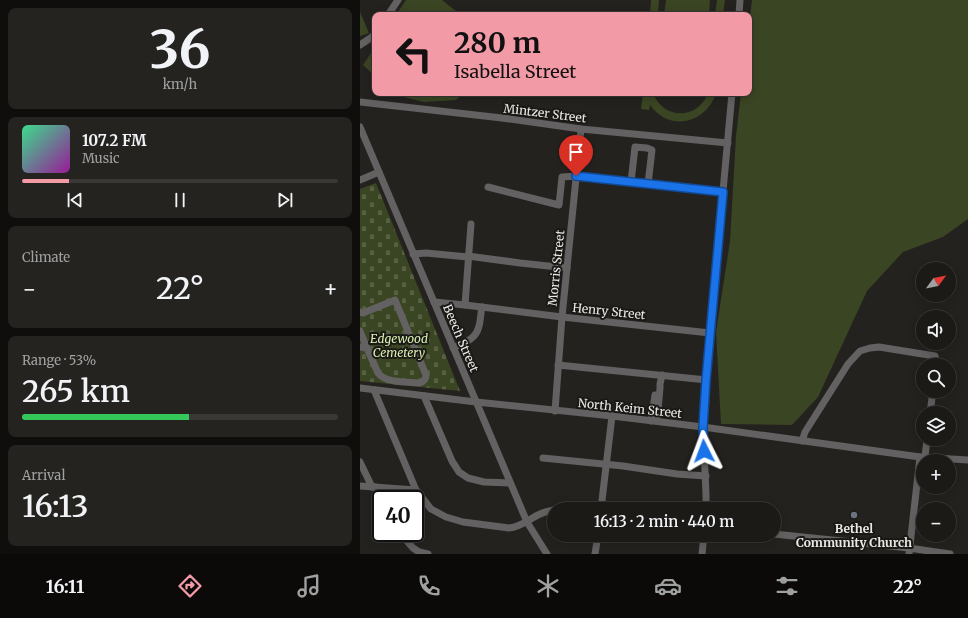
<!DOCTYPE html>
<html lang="en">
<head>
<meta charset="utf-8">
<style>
  body { margin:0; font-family:Merriweather,serif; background:#242320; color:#f1f3f6; height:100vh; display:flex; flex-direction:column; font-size:15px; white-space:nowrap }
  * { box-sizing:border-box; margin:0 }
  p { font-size:13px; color:#a0a1a1 }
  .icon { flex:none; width:22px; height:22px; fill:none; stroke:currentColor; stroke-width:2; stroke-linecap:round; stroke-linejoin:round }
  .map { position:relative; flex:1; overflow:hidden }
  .sheet { display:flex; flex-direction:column; gap:8px; padding:8px; background:#0f0e0d; width:360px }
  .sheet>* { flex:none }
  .guide { position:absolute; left:12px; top:12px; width:380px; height:84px; border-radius:8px; box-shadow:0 2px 10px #0003,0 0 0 1px #393836; background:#f39aa7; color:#111; overflow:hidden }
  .needle { width:26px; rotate:58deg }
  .controls { position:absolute; left:556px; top:262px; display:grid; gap:8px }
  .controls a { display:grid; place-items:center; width:40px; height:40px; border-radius:50%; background:#1b1a17; box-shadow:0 2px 10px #0003,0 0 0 1px #393836; font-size:20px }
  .speed { position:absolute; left:12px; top:490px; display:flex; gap:8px; font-size:20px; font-weight:700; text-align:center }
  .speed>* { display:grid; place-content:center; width:52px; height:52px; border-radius:50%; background:#1b1a17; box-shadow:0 2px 10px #0003,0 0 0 1px #393836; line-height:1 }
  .speed .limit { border:2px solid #111; border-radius:6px; background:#fff; color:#111 }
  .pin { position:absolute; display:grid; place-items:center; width:34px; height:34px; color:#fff; margin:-41px -17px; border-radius:50% 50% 50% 0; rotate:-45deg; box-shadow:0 0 4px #0007 }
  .pin .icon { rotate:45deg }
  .me { position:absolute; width:44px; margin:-22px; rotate:357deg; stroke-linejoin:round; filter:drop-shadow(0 0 3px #0008) }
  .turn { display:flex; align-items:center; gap:14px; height:84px; padding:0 16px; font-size:18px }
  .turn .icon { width:52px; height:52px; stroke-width:2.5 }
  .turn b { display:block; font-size:28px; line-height:34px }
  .big { font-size:30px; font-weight:600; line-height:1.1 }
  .sheet .tile { flex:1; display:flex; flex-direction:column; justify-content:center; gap:6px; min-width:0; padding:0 14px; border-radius:8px; background:#242320 }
  .sheet .dial { align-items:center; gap:0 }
  .dial b { font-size:52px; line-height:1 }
  .song { display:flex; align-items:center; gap:12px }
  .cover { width:48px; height:48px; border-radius:6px; background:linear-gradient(135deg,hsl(150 70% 55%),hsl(300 70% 35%)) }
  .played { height:4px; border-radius:2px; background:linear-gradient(90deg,#f39aa7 15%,#393836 15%) }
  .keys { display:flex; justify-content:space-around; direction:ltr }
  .heat { display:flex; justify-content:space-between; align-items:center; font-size:22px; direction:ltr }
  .charge { height:6px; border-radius:3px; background:linear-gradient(90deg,#34c759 53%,#393836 0) }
  .trip { position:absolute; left:187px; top:502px; width:234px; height:40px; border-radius:20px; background:#1b1a17; box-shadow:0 2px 10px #0003,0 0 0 1px #393836; font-weight:600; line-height:40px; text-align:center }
  .menu { display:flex; height:64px; justify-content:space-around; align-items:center; background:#0b0a09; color:#a0a1a1 }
  .menu .icon { width:28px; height:28px }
  .menu .selected { color:#f39aa7 }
  .menu b { font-size:18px; color:#f1f3f6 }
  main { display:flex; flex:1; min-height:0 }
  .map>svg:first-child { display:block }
  .green { fill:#3a4523 }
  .cemetery { fill:url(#cemetery-stones) }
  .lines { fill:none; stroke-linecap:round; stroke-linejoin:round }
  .minor { stroke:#636161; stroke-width:7 }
  .route-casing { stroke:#114b97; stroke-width:10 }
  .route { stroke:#1a73e8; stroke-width:7 }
  .worship-dot { fill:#6b7280; stroke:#1a1916; stroke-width:1.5 }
  .labels { text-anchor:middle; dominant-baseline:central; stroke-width:4; stroke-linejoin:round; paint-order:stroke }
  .street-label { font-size:12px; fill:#eae9e7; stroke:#1a1916 }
  .park-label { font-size:12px; font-style:italic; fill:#d8efaf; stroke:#1a1916 }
  .poi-label { font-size:12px; font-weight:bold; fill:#eae9e7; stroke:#1a1916 }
</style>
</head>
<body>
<main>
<section class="sheet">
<div class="tile dial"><b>36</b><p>km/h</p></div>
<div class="tile">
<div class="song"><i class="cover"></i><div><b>107.2 FM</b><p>Music</p></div></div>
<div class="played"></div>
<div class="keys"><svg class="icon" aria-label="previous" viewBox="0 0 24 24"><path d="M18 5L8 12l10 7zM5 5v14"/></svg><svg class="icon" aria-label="pause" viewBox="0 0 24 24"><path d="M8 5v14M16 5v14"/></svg><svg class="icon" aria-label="next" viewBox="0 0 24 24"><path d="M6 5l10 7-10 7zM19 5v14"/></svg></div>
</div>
<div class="tile"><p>Climate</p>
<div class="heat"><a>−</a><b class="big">22°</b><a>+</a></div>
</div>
<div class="tile"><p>Range · 53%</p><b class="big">265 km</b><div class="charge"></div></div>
<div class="tile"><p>Arrival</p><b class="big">16:13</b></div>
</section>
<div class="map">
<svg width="608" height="554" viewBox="0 0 608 554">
  <defs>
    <pattern id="cemetery-stones" width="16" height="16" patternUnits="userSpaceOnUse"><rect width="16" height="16" fill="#3a4523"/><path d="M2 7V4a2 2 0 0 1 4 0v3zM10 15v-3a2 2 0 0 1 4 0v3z" fill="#576043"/></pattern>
  </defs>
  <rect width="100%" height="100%" fill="#24221f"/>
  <g class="green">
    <path d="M46 0H82L101 15H36Z"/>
    <path d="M291 0H299L298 15H290Z"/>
    <path d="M306 0H350L349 15H304Z"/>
    <path d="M357 0H365L363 15H355Z"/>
    <path d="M392 0H608V219L583 237 543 252 507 291 458 397 432 425 361 424 356 332 370 241 376 136 381 93H389V25Z"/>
    <path d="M0 12 9 33 0 36Z"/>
    <path d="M15 47V76L3 65Z"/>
    <path d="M33 93H103L96 100 64 102 36 95Z"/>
    <path d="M283 93H293C303 120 338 120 348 93H356C346 124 309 132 290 105L289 110 281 109Z"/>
  </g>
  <path class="cemetery" d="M16 183 100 391 0 381V189Z"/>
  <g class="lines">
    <g class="minor">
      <path d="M28 15 38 0"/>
      <path d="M379 15 380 0"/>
      <path d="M0 45 12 37 15 33"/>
      <path d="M0 102 142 118 221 129 368 143"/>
      <path d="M0 127 167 522 187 554"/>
      <path d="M0 180 19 172"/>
      <path d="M271 182 275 147 287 148 292 150 288 184"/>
      <path d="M128 187 199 205 202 177 217 176 363 192"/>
      <path d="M53 254 66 253 108 257"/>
      <path d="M108 256 160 263 207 268"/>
      <path d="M74 302 105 305 202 317 350 333"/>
      <path d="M105 305 111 224"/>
      <path d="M0 312 3 313 35 300 66 375C66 380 63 382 59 383 47 382 25 383 18 373L7 348 0 347"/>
      <path d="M0 331 7 348"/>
      <path d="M93 348C99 345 108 342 113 337 121 330 120 316 122 307"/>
      <path d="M198 365 347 380"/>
      <path d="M0 388 116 402 252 416 343 427 560 457 608 460"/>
      <path d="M14 390 56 490 71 509 86 517 103 522 149 528C161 527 168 520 178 515 183 512 189 511 194 510"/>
      <path d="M64 396 92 461 99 472 108 478 124 482 150 483"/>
      <path d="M195 411 202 317 221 129"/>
      <path d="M570 413 573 391"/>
      <path d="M291 421 295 395"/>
      <path d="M297 421 300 388V384L302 375"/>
      <path d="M442 441 445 432 488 364 500 351 510 348 519 347 575 356 577 365"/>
      <path d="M565 457 567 439"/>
      <path d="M183 458 263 466 317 474 346 476"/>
      <path d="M0 462 12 487"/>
      <path d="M0 486 56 490"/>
      <path d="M15 487 22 499"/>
      <path d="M241 509 252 416"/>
      <path d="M346 509V494L343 427 350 333 372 93"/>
      <path d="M40 533 53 548 59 552 68 554"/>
      <path d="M414 534 549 548 590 554"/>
      <path d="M235 554 238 535"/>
      <path d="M342 554 344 535"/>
      <path d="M549 554 560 457"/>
    </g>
  </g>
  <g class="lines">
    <g class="route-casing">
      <path id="route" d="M216 176 363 192 346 380 343 427 344 451"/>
    </g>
    <use href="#route" class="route"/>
  </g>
  <circle class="worship-dot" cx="494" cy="515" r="4"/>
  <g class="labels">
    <g class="street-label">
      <text transform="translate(185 113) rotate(7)">Mintzer Street</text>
      <text transform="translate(196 268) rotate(-84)">Morris Street</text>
      <text transform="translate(249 311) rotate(6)">Henry Street</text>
      <text transform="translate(101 338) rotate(67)">Beech Street</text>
      <text transform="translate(270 408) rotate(6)">North Keim Street</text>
    </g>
    <g class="park-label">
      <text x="39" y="338">Edgewood<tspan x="39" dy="14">Cemetery</tspan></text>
    </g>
    <g class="poi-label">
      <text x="494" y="528">Bethel<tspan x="494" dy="14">Community Church</tspan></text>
    </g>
  </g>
</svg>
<div class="controls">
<a><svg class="needle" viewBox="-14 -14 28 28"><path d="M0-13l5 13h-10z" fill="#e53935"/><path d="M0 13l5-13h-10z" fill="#a0a1a1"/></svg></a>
<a><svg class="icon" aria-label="sound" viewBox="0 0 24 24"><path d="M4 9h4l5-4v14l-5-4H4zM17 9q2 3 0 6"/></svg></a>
<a><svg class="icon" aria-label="search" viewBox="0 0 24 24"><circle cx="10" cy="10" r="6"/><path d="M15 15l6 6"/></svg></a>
<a><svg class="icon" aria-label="layers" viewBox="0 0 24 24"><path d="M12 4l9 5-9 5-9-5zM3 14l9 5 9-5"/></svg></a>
<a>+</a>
<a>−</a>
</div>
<div class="speed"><div class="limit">40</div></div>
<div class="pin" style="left:216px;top:176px;background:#d93025"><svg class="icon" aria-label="arrive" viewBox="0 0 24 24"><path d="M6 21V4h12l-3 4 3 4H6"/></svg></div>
<svg class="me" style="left:344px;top:451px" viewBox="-20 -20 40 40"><path d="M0-17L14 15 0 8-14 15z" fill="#1a73e8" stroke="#fff" stroke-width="4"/></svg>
<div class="trip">16:13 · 2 min · 440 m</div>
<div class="guide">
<div class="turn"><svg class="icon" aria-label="left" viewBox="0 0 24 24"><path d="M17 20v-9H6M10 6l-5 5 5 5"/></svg><div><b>280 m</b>Isabella Street</div></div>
</div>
</div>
</main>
<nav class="menu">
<b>16:11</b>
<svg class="icon selected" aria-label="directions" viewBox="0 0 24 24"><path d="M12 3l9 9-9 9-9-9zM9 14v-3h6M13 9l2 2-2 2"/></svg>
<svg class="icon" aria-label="music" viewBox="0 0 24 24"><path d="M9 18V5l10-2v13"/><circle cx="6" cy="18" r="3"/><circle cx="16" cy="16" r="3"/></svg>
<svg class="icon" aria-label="phone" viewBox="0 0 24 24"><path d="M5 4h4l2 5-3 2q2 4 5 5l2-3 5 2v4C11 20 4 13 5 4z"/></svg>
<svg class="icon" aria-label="climate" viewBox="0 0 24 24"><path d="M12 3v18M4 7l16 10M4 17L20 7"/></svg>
<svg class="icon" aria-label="car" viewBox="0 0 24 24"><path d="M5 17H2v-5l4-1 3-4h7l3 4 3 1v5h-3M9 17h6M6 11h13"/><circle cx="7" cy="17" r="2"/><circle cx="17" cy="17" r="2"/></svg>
<svg class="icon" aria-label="filters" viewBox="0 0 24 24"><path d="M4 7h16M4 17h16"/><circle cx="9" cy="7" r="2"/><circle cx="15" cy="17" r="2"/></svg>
<b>22°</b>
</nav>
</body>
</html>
